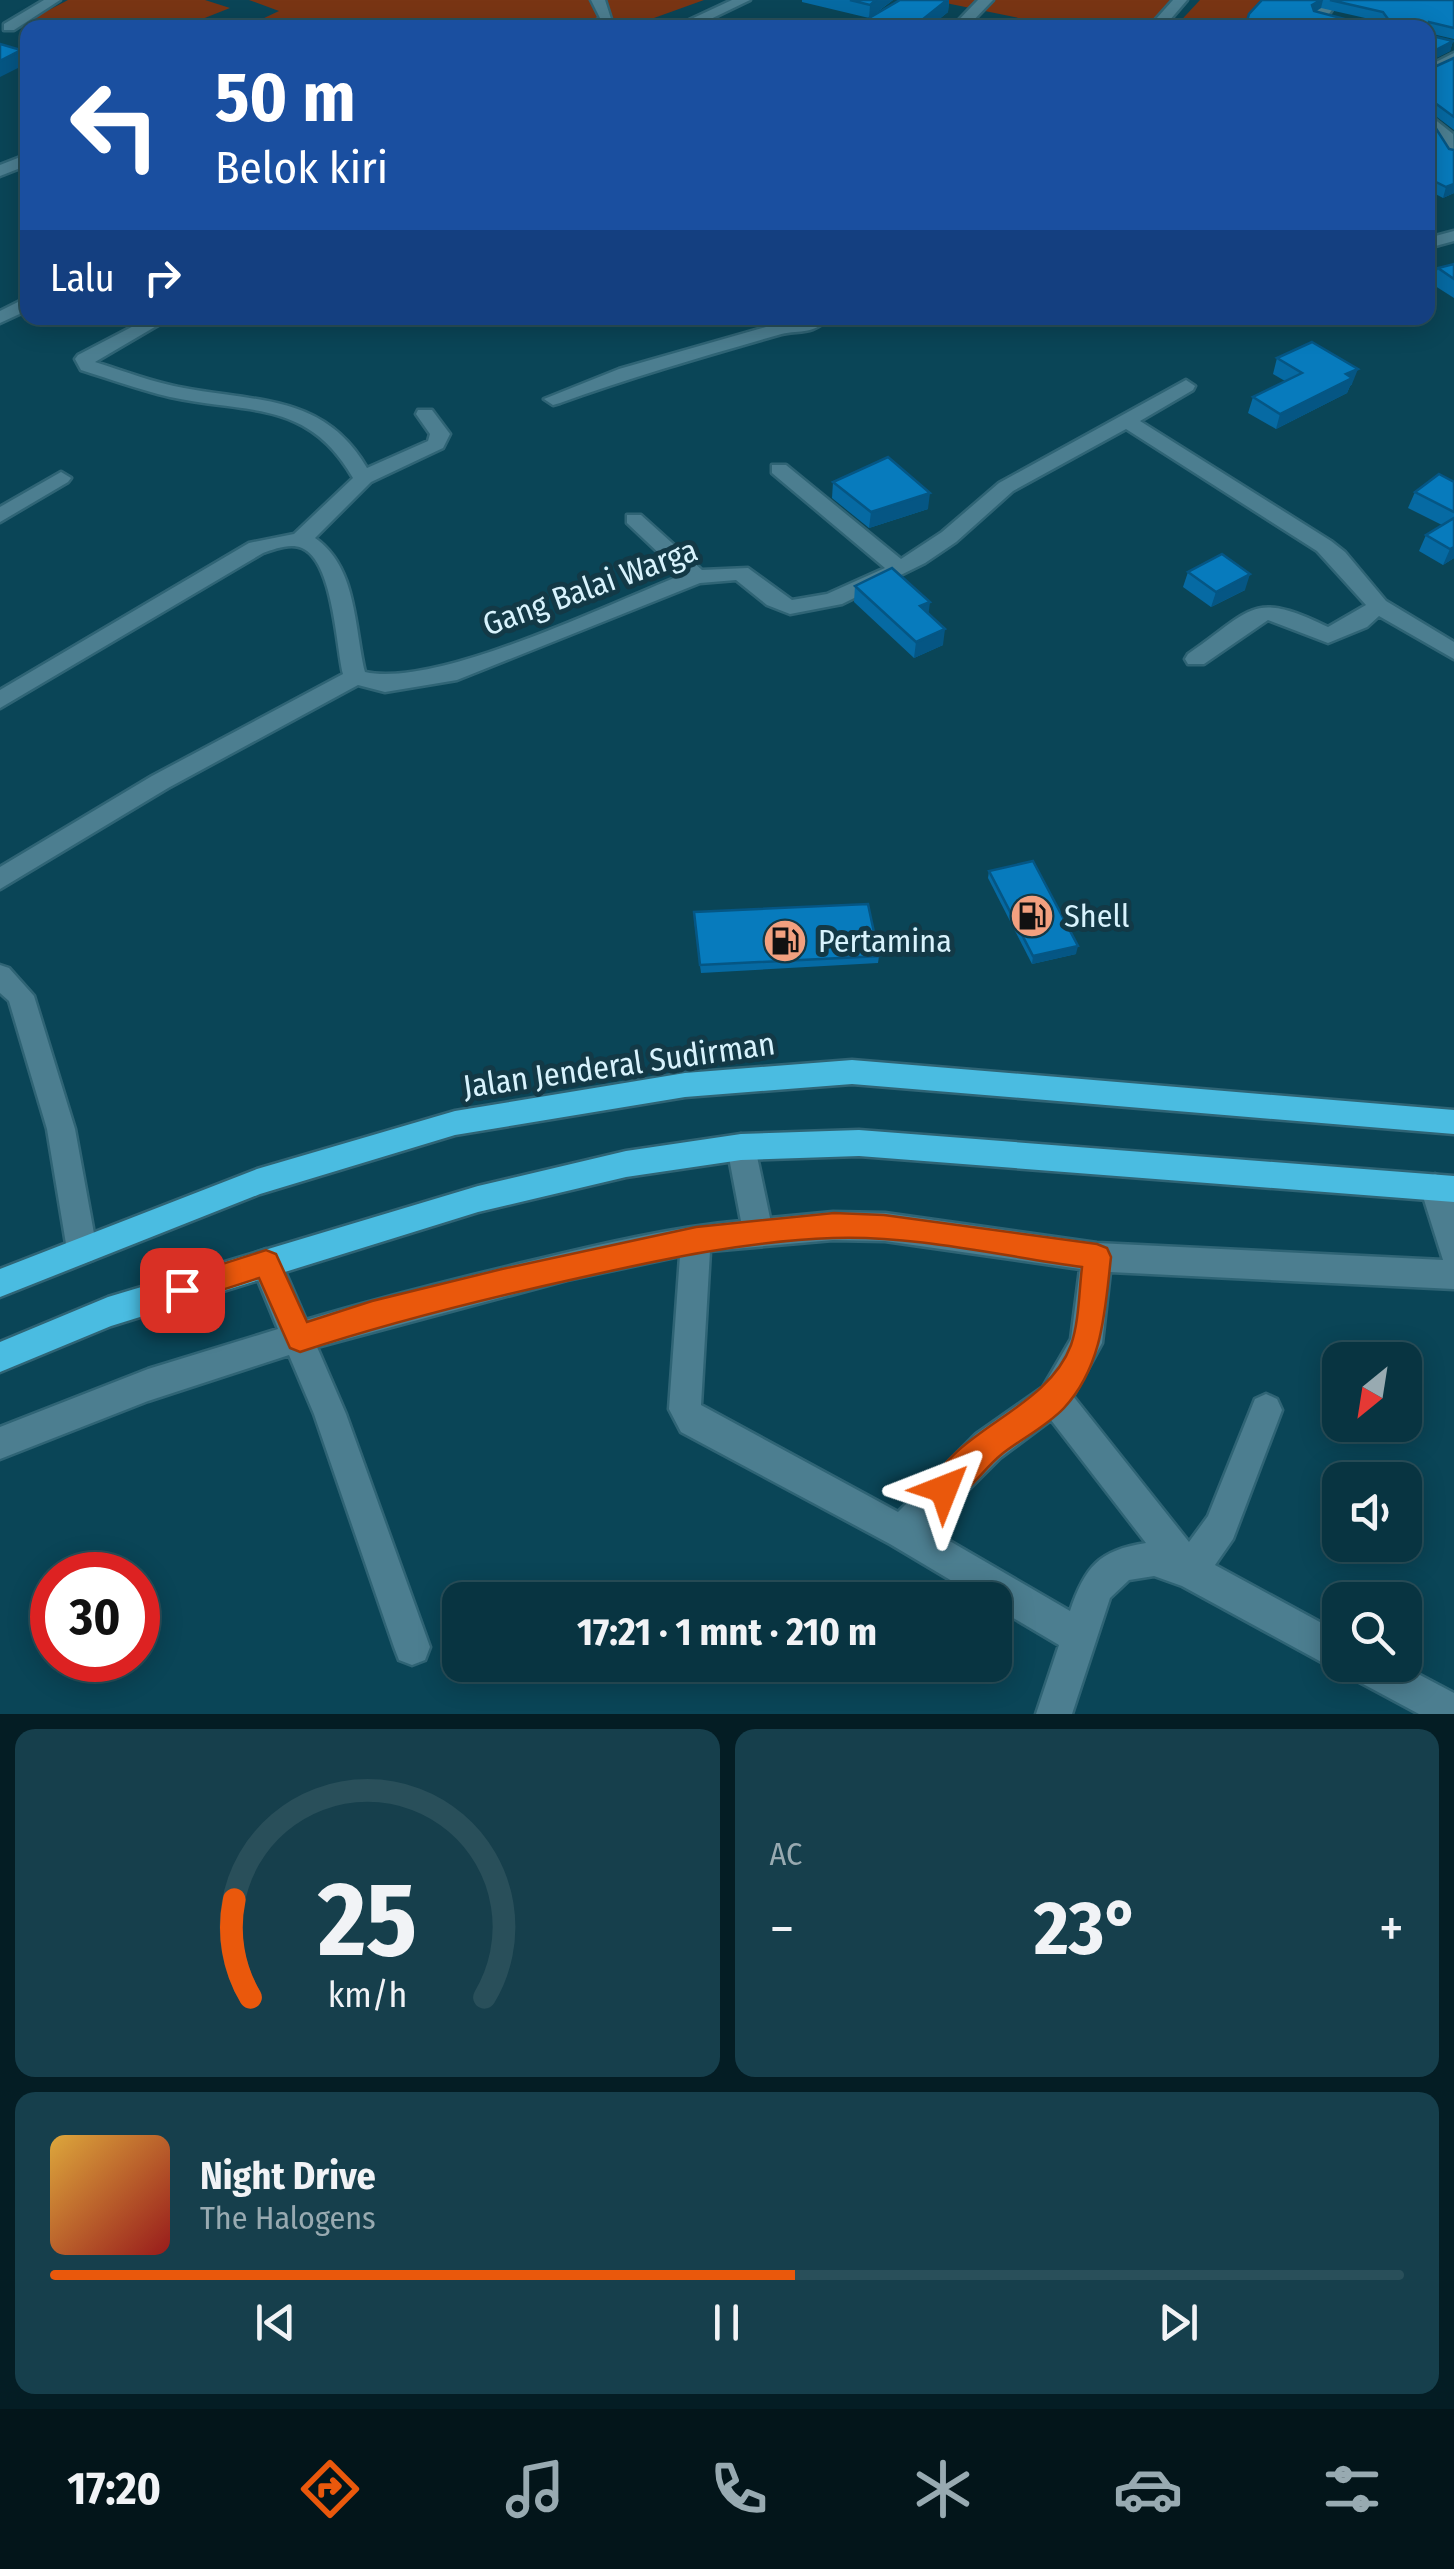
<!DOCTYPE html>
<html lang="id">
<head>
<meta charset="utf-8">
<style>
  body { margin:0; font-family:"Fira Sans Condensed",sans-serif; background:#163f4c; color:#f1f3f6; height:100vh; display:flex; flex-direction:column; font-size:38px; white-space:nowrap }
  * { box-sizing:border-box; margin:0 }
  p { font-size:32px; color:#98aab1 }
  .icon { flex:none; width:55px; height:55px; fill:none; stroke:currentColor; stroke-width:2; stroke-linecap:round; stroke-linejoin:round }
  .map { position:relative; height:1714px; overflow:hidden }
  .side { display:flex; flex-direction:column; gap:15px; padding:15px; background:#041d24; flex:1 }
  .side>* { flex:none }
  .banner { position:absolute; left:20px; top:20px; width:1415px; height:305px; border-radius:20px; box-shadow:0 5px 25px #0003,0 0 0 2px #294f5a; background:#1a4fa0; color:#fff; overflow:hidden }
  .needle { width:65px; rotate:210deg }
  .tools { position:absolute; left:1322px; top:1342px; display:grid; gap:20px }
  .tools a { display:grid; place-items:center; width:100px; height:100px; border-radius:20px; background:#083441; box-shadow:0 5px 25px #0003,0 0 0 2px #294f5a; font-size:50px }
  .speed { position:absolute; left:30px; top:1552px; display:flex; gap:20px; font-size:50px; font-weight:700; text-align:center }
  .speed>* { display:grid; place-content:center; width:130px; height:130px; border-radius:50%; background:#083441; box-shadow:0 5px 25px #0003,0 0 0 2px #294f5a; line-height:1 }
  .speed .limit { border:15px solid #d22; background:#fff; color:#111 }
  .pin { position:absolute; display:grid; place-items:center; width:85px; height:85px; color:#fff; margin:-42px; border-radius:20px; box-shadow:0 5px 15px #0006 }
  .me { position:absolute; width:110px; margin:-55px; rotate:45deg; stroke-linejoin:round; filter:drop-shadow(0 0 8px #0008) }
  .turn { display:flex; align-items:center; gap:35px; height:210px; padding:0 30px; font-size:45px }
  .turn .icon { width:130px; height:130px; stroke-width:2.5 }
  .turn b { display:block; font-size:70px; line-height:85px }
  .then { display:flex; align-items:center; height:95px; padding:0 30px; background:#0003; gap:20px; font-size:38px }
  .big { font-size:75px; font-weight:700; line-height:1.1 }
  .side .card { flex:1; display:flex; flex-direction:column; justify-content:center; gap:15px; min-width:0; padding:0 35px; border-radius:20px; background:#163f4c }
  .side .dial { align-items:center; gap:0 }
  .dial svg { height:260px; overflow:visible; fill:none; stroke:#294f5a; stroke-width:7; stroke-linecap:round; text-anchor:middle }
  .dial text { fill:#f1f3f6; stroke:none }
  .song { display:flex; align-items:center; gap:30px }
  .cover { width:120px; height:120px; border-radius:15px; background:linear-gradient(135deg,hsl(40 70% 55%),hsl(0 70% 35%)) }
  .played { height:10px; border-radius:5px; background:linear-gradient(90deg,#ea580c 55%,#294f5a 55%) }
  .keys { display:flex; justify-content:space-around; direction:ltr }
  .heat { display:flex; justify-content:space-between; align-items:center; font-size:55px; direction:ltr }
  .side .tiles { flex:1; display:grid; gap:15px; grid-template-columns:1fr 1fr }
  .card:last-child { grid-column:span 2 }
  .trip { position:absolute; left:442px; top:1582px; width:570px; height:100px; border-radius:20px; background:#083441; box-shadow:0 5px 25px #0003,0 0 0 2px #294f5a; font-weight:700; line-height:100px; text-align:center }
  .dock { display:flex; height:160px; justify-content:space-around; align-items:center; background:#03151a; color:#98aab1 }
  .dock .icon { width:70px; height:70px }
  .dock .on { color:#ea580c }
  .dock b { font-size:45px; color:#f1f3f6 }
  .map>svg:first-child { display:block }
  .green { fill:#793514 }
  .lines { fill:none; stroke-linecap:round; stroke-linejoin:round }
  .minor-casing { stroke:#2f6475; stroke-width:5 }
  .major-casing { stroke:#2f6475; stroke-width:5 }
  .minor { fill:#4c7e90; fill-rule:evenodd }
  .major { fill:#4abce1; fill-rule:evenodd }
  .wall { fill:#066aa3; fill-rule:evenodd }
  .shaded-wall { fill:#055684 }
  .building { fill:#077bbd; stroke:#055684; stroke-width:2.5 }
  .route { fill:#ea580c; stroke:#983908; stroke-width:2.5 }
  .labels { text-anchor:middle; dominant-baseline:central; stroke-width:10; stroke-linejoin:round; paint-order:stroke }
  .street-label { font-size:32px; fill:#d8f3fd; stroke:#133946 }
  .poi-label { font-size:32px; fill:#d8f3fd; stroke:#133946; text-anchor:start }
</style>
</head>
<body>
<div class="map">
<svg width="1454" height="1714" viewBox="0 0 1454 1714">
  <rect width="100%" height="100%" fill="#0a4557"/>
  <g class="green">
    <path d="M68 0H205L230 8 182 27 33 28 22 24Z"/>
    <path d="M249 0H704L629 27 243 28 279 11Z"/>
    <path d="M931 0H1175L1142 28 1063 27Z"/>
    <path d="M1200 0H1266L1240 27 1174 28Z"/>
  </g>
  <g class="lines">
    <g class="minor-casing">
      <g id="minor">
        <path d="M44 0H60L14 30H4V24Z"/>
        <path d="M591 0H605L612 22 602 28H584L600 18Z"/>
        <path d="M732 0H750L692 28H672Z"/>
        <path d="M978 0H993L966 28H951Z"/>
        <path d="M1173 0H1187L1163 28H1148Z"/>
        <path d="M1325 0H1339L1319 28H1305Z"/>
        <path d="M1454 53V63L1428 75V66Z"/>
        <path d="M1428 114 1453 134 1454 160 1449 158 1438 136 1428 126Z"/>
        <path d="M28 154V165L0 176V165Z"/>
        <path d="M1454 231V241L1428 248V238Z"/>
        <path d="M28 297V310L0 323V311Z"/>
        <path d="M149 318H170L95 362C124 371 154 383 184 388 258 402 325 395 367 468L428 441 430 434 416 414 418 410H432L450 434 443 448 371 482 315 538C357 567 354 626 365 672 437 688 608 604 682 575L627 523V515H641L702 570 748 568 792 600 827 594 885 568 772 473V465H786L901 559 942 532 999 483 1186 380 1195 386 1193 390 1140 421 1331 541 1345 552 1386 601 1454 642V659L1379 616 1367 627 1328 643 1268 620 1204 664H1188L1185 659 1188 654C1253 609 1252 590 1328 627L1366 605 1317 551 1126 429 1013 491 956 542 925 563 842 604 790 614 767 605 736 580 700 583 457 680 385 692 358 685 168 788 0 889V867L152 776 343 674C336 644 333 561 302 548 290 543 275 549 263 553L0 708V690L249 543 294 534 353 478C308 399 248 414 170 397 140 390 110 379 81 370L75 359 78 355Z"/>
        <path d="M764 318 796 323 809 318H828C813 336 797 329 778 335 705 356 632 377 560 403L553 405 544 399 619 369 766 327 761 322Z"/>
        <path d="M61 472 71 478 68 482 0 522V507Z"/>
        <path d="M0 965 9 968 34 996 75 1129 97 1250 93 1260 82 1264 71 1260 67 1250 47 1129 9 1001 0 993Z"/>
        <path d="M741 1134 751 1138 755 1147 770 1218 833 1212 885 1213 1097 1243 1443 1260 1420 1187 1425 1178 1435 1174 1445 1178 1454 1201V1289L1110 1272 1102 1343 1073 1396 1189 1542 1208 1516 1255 1399 1266 1394 1277 1399 1282 1410 1233 1539 1215 1565 1340 1633V1665H1401L1454 1693V1714H1419L1352 1678 1348 1667 1340 1670 1327 1665 1182 1586 1154 1576 1129 1580 1110 1598 1072 1714H1036L1059 1645 995 1607V1600H984L890 1544 681 1432 669 1409 680 1256 567 1280 317 1347 346 1414 430 1647 425 1660 412 1665 399 1660 394 1647 314 1414 289 1355 148 1401 0 1459V1427L148 1369 278 1329 251 1263 255 1253 266 1249 277 1253 306 1320C375 1299 444 1282 514 1265 589 1247 664 1228 741 1221L727 1147 731 1138ZM833 1240 885 1241 1080 1269 1071 1339 1043 1387 976 1434 898 1512 701 1405 710 1251ZM1051 1420 1146 1543C1099 1550 1085 1567 1070 1611L929 1529 1000 1458Z"/>
      </g>
    </g>
    <g class="major-casing">
      <g id="major">
        <path d="M852 1060 1454 1110V1134L852 1084 685 1097 455 1135 260 1194 0 1297V1269L257 1169 455 1111 685 1073Z"/>
        <path d="M859 1130 1454 1176V1202L859 1156 741 1160 626 1177 478 1212 111 1326 0 1372V1342L108 1297 478 1186 626 1151 741 1134Z"/>
      </g>
    </g>
    <use href="#minor" class="minor"/>
    <use href="#major" class="major"/>
  </g>
  <g class="wall">
    <path d="M802 0H893L871 17 900 0H949L948 12 928 28H852L869 18 802 2Z"/>
    <path d="M1262 0H1454V39L1428 33V35L1453 41 1450 51 1430 61V69L1454 58V130L1429 111 1428 116 1449 149 1454 150V193L1443 198 1428 190V28H1246L1249 14ZM1321 8 1374 20 1356 22 1315 12Z"/>
    <path d="M1454 264V298L1432 284 1438 268Z"/>
    <path d="M1277 358 1352 384 1350 386 1347 393 1276 429 1248 413 1253 397 1285 381 1273 374Z"/>
    <path d="M833 482 928 509 869 528 832 498Z"/>
    <path d="M1454 482V558L1443 565 1419 551 1426 535 1442 525 1408 508 1415 492Z"/>
    <path d="M1188 572 1245 590 1211 607 1183 587Z"/>
    <path d="M855 586 943 645 914 658 854 602Z"/>
    <path d="M989 871 1076 954 1032 964 988 878Z"/>
    <path d="M694 920 879 956 878 963 701 973Z"/>
  </g>
  <g class="shaded-wall">
    <path d="M876 0H893L869 18 870 5Z"/>
    <path d="M947 0H949L948 12 928 28H912Z"/>
    <path d="M1321 0H1323L1321 8 1309 15 1312 5Z"/>
    <path d="M1453 41 1450 51 1428 62 1430 53Z"/>
    <path d="M21 50 26 64 0 77V61Z"/>
    <path d="M1454 184V193L1443 198 1446 187Z"/>
    <path d="M1358 369 1352 384 1350 386 1347 393 1276 429 1280 414 1346 374Z"/>
    <path d="M930 493 928 509 869 528 871 512Z"/>
    <path d="M1454 547V558L1443 565 1450 549Z"/>
    <path d="M1250 574 1245 590 1211 607 1216 592Z"/>
    <path d="M930 602 928 618 920 606Z"/>
    <path d="M945 629 943 645 914 658 916 642Z"/>
    <path d="M1078 946 1076 954 1032 964 1033 956Z"/>
  </g>
  <g class="building">
    <path d="M850 0H876L870 5Z"/>
    <path d="M900 0H947L912 28H852Z"/>
    <path d="M1262 0H1321L1312 5 1314 11 1356 22 1388 19 1383 12 1330 0H1454V28L1429 22 1428 35 1453 41 1430 53V69L1454 58V117L1431 100 1428 116 1449 149 1454 150V184L1446 187 1428 178V28H1249L1253 22 1247 21 1249 14Z"/>
    <path d="M0 44 21 50 0 61Z"/>
    <path d="M1454 264V279L1438 268Z"/>
    <path d="M1312 342 1358 369 1346 374 1352 378 1280 414 1253 397 1302 373 1277 358Z"/>
    <path d="M888 457 930 493 871 512 833 482Z"/>
    <path d="M1439 474 1454 482V512L1415 492Z"/>
    <path d="M1454 518V547L1450 549 1426 535Z"/>
    <path d="M1222 554 1250 574 1216 592 1188 572Z"/>
    <path d="M892 568 930 602 920 606 945 629 916 642 855 586Z"/>
    <path d="M1033 861 1078 946 1033 956 989 871Z"/>
    <path d="M868 904 879 956 700 965 694 912Z"/>
  </g>
  <path class="route" d="M834 1213 884 1215 1097 1244 1107 1248 1111 1257C1105 1310 1103 1366 1064 1408 1047 1426 1021 1439 1002 1454 982 1470 968 1495 944 1505L934 1500 929 1489C954 1429 1047 1410 1071 1345 1079 1322 1079 1292 1082 1267 1001 1256 915 1235 833 1238 747 1241 663 1259 579 1278 484 1299 391 1322 300 1352L290 1348 259 1278 182 1303 172 1299 168 1290 172 1280 266 1250 276 1254 307 1322 372 1301 502 1269 696 1227Z"/>
  <defs>
    <g id="fuel-disc" transform="scale(2.25)"><circle r="9.5" fill="#f2a07f" stroke="#133946"/><path d="M-5.5-6h7V0h2V4h1.3V-2.5L3-4.5l.8-.8L6-3V5H2.5V1h-1V6h-7ZM-4.2-4.7v3.2H.2V-4.7Z" fill="#111"/></g>
  </defs>
  <g fill-rule="evenodd">
    <use href="#fuel-disc" x="1032" y="916"/>
    <use href="#fuel-disc" x="785" y="941"/>
  </g>
  <g class="labels">
    <g class="street-label">
      <text transform="translate(590 587) rotate(-20)">Gang Balai Warga</text>
      <text transform="translate(619 1065) rotate(-8)">Jalan Jenderal Sudirman</text>
    </g>
    <g class="poi-label">
      <text x="1064" y="916">Shell</text>
      <text x="818" y="941">Pertamina</text>
    </g>
  </g>
</svg>
<div class="tools">
<a><svg class="needle" viewBox="-14 -14 28 28"><path d="M0-13l5 13h-10z" fill="#e53935"/><path d="M0 13l5-13h-10z" fill="#98aab1"/></svg></a>
<a><svg class="icon" aria-label="sound" viewBox="0 0 24 24"><path d="M4 9h4l5-4v14l-5-4H4zM17 9q2 3 0 6"/></svg></a>
<a><svg class="icon" aria-label="search" viewBox="0 0 24 24"><circle cx="10" cy="10" r="6"/><path d="M15 15l6 6"/></svg></a>
</div>
<div class="speed"><div class="limit">30</div></div>
<div class="pin" style="left:182px;top:1290px;background:#d93025"><svg class="icon" aria-label="arrive" viewBox="0 0 24 24"><path d="M6 21V4h12l-3 4 3 4H6"/></svg></div>
<svg class="me" style="left:944px;top:1489px" viewBox="-20 -20 40 40"><path d="M0-17L14 15 0 8-14 15z" fill="#ea580c" stroke="#fff" stroke-width="4"/></svg>
<div class="trip">17:21 · 1 mnt · 210 m</div>
<div class="banner">
<div class="turn"><svg class="icon" aria-label="left" viewBox="0 0 24 24"><path d="M17 20v-9H6M10 6l-5 5 5 5"/></svg><div><b>50 m</b>Belok kiri</div></div>
<div class="then">Lalu<svg class="icon" aria-label="right" viewBox="0 0 24 24"><path d="M7 20v-9h11M14 6l5 5-5 5"/></svg></div>
</div>
</div>
<section class="side">
<div class="tiles">
<div class="card dial"><svg viewBox="0 0 100 80">
<path d="M14 69A42 42 0 1 1 86 69"/>
<path d="M14 69A42 42 0 0 1 9 39" stroke="#ea580c"/>
<text x="50" y="56" font-size="32" font-weight="700">25</text>
<text x="50" y="72" font-size="11">km/h</text>
</svg></div>
<div class="card"><p>AC</p>
<div class="heat"><a>−</a><b class="big">23°</b><a>+</a></div>
</div>
<div class="card">
<div class="song"><i class="cover"></i><div><b>Night Drive</b><p>The Halogens</p></div></div>
<div class="played"></div>
<div class="keys"><svg class="icon" aria-label="previous" viewBox="0 0 24 24"><path d="M18 5L8 12l10 7zM5 5v14"/></svg><svg class="icon" aria-label="pause" viewBox="0 0 24 24"><path d="M8 5v14M16 5v14"/></svg><svg class="icon" aria-label="next" viewBox="0 0 24 24"><path d="M6 5l10 7-10 7zM19 5v14"/></svg></div>
</div>
</div>
</section>
<nav class="dock">
<b>17:20</b>
<svg class="icon on" aria-label="directions" viewBox="0 0 24 24"><path d="M12 3l9 9-9 9-9-9zM9 14v-3h6M13 9l2 2-2 2"/></svg>
<svg class="icon" aria-label="music" viewBox="0 0 24 24"><path d="M9 18V5l10-2v13"/><circle cx="6" cy="18" r="3"/><circle cx="16" cy="16" r="3"/></svg>
<svg class="icon" aria-label="phone" viewBox="0 0 24 24"><path d="M5 4h4l2 5-3 2q2 4 5 5l2-3 5 2v4C11 20 4 13 5 4z"/></svg>
<svg class="icon" aria-label="climate" viewBox="0 0 24 24"><path d="M12 3v18M4 7l16 10M4 17L20 7"/></svg>
<svg class="icon" aria-label="car" viewBox="0 0 24 24"><path d="M5 17H2v-5l4-1 3-4h7l3 4 3 1v5h-3M9 17h6M6 11h13"/><circle cx="7" cy="17" r="2"/><circle cx="17" cy="17" r="2"/></svg>
<svg class="icon" aria-label="filters" viewBox="0 0 24 24"><path d="M4 7h16M4 17h16"/><circle cx="9" cy="7" r="2"/><circle cx="15" cy="17" r="2"/></svg>
</nav>
</body>
</html>
